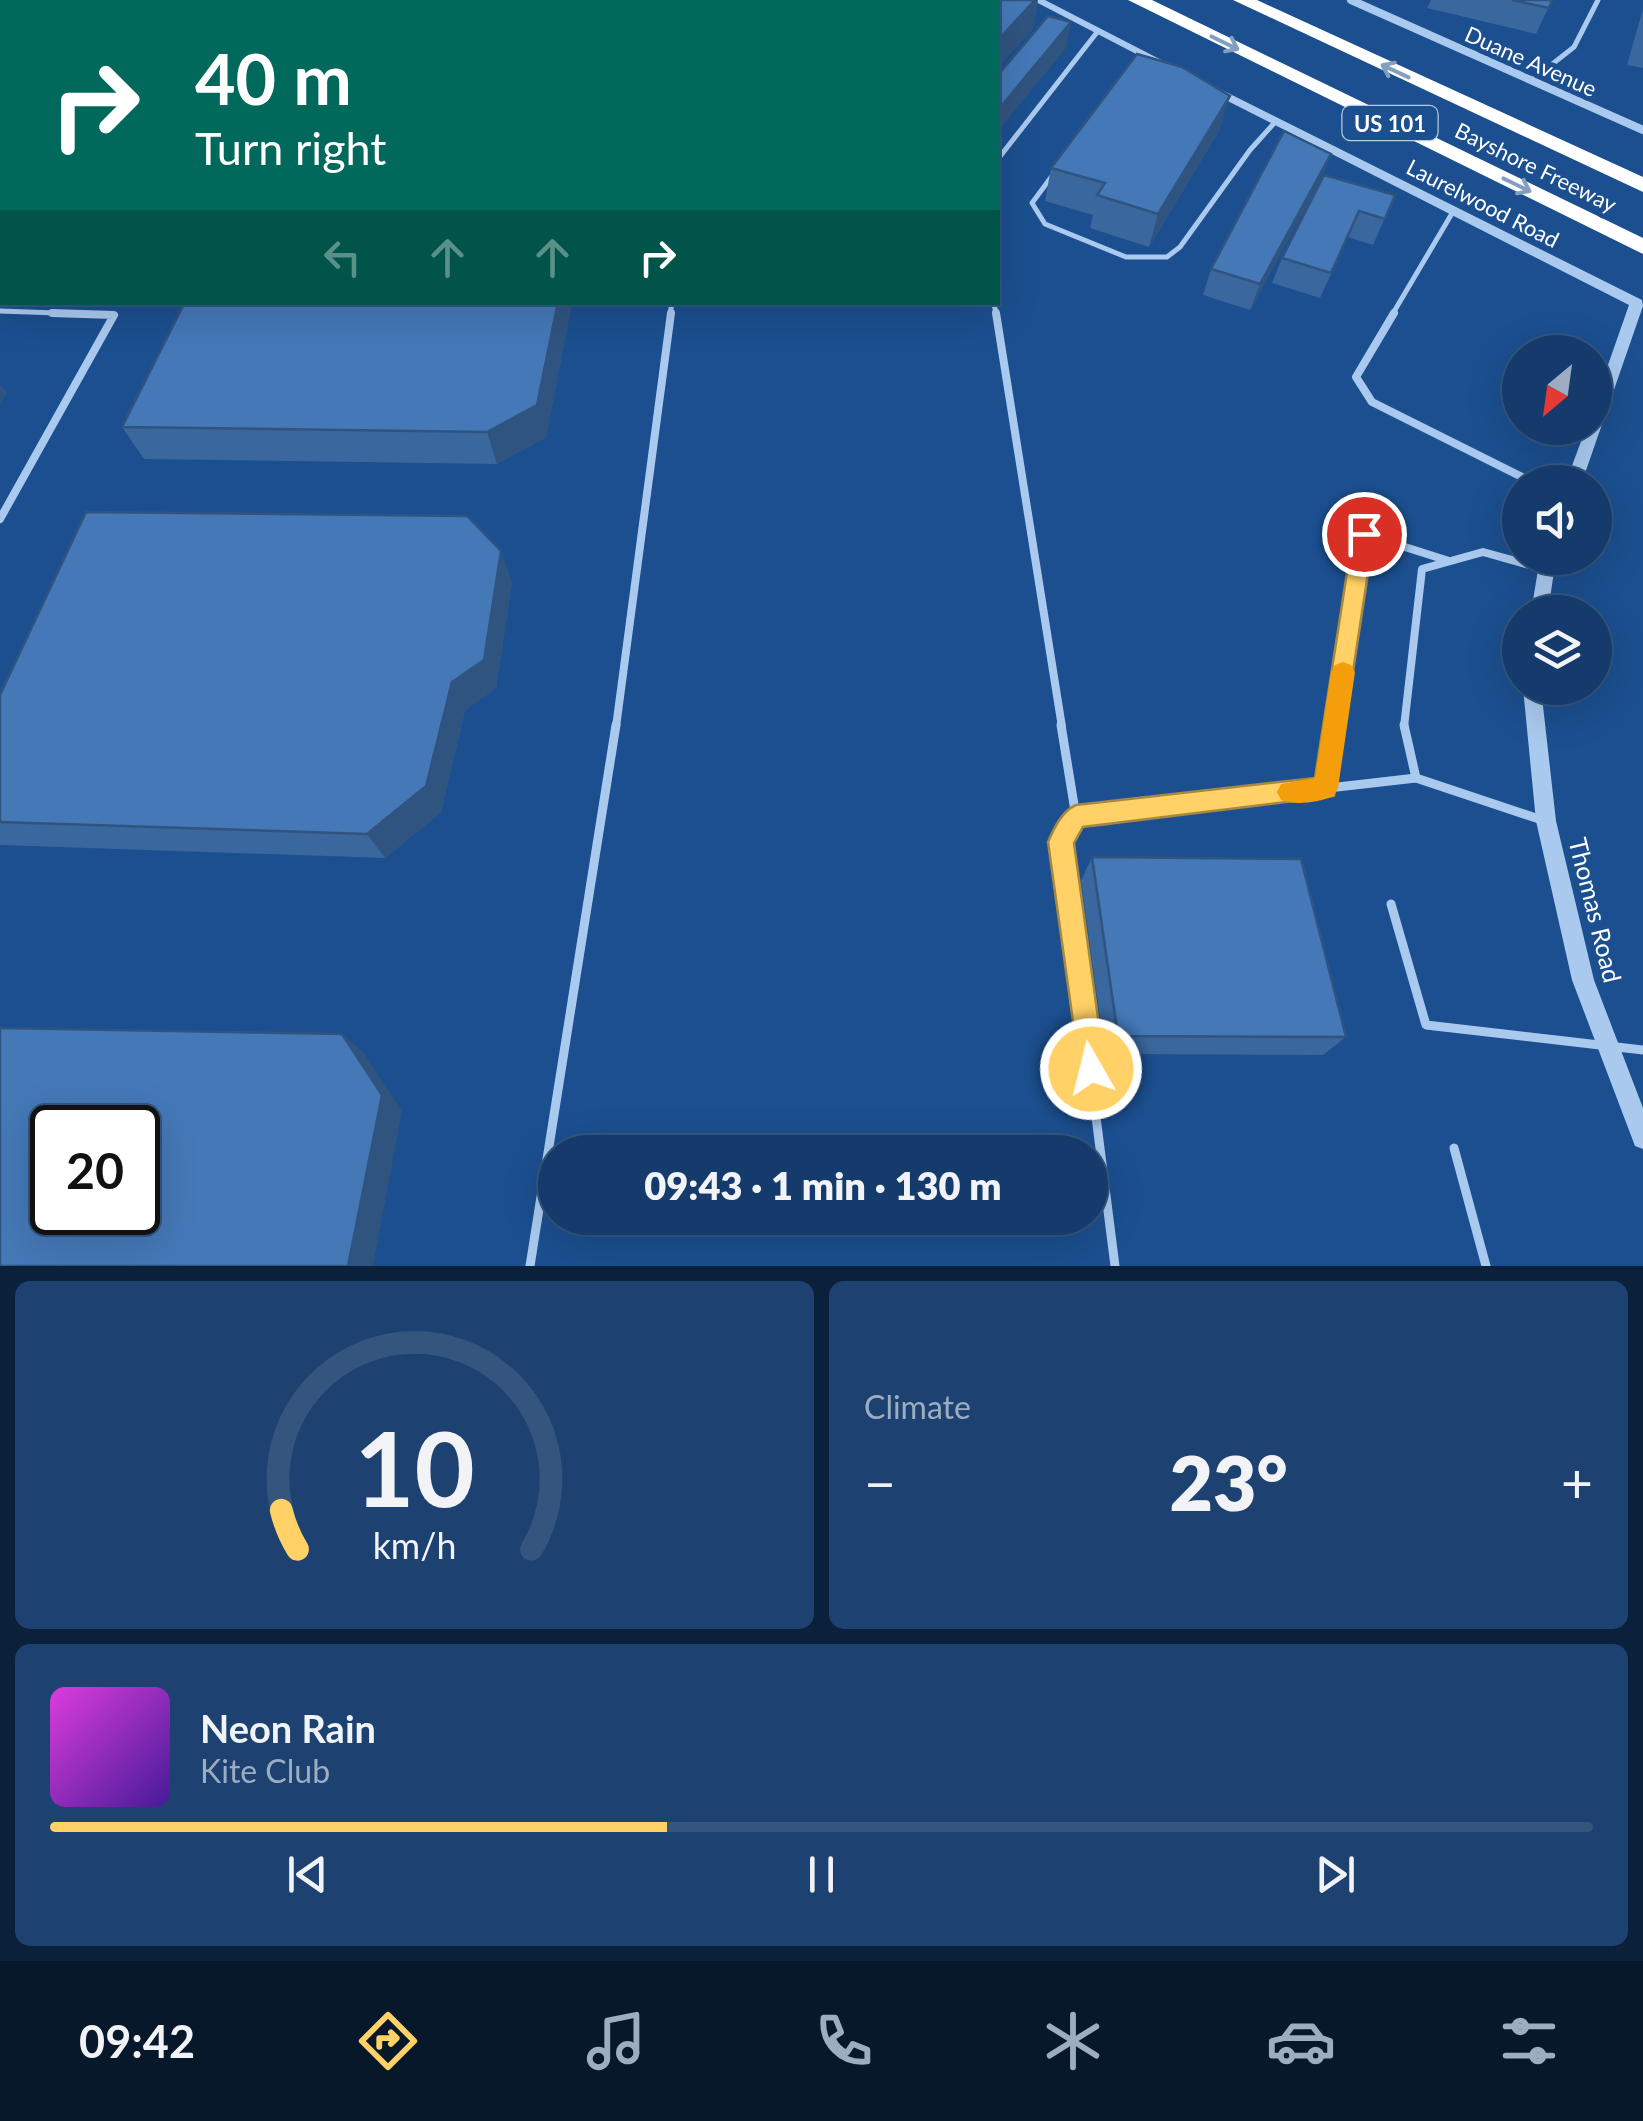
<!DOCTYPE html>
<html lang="en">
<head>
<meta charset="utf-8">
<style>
  body { margin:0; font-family:Lato,sans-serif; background:#1d4271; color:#f1f3f6; height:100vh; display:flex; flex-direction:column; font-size:38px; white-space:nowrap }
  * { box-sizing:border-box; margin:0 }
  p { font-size:32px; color:#9dadc1 }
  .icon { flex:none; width:55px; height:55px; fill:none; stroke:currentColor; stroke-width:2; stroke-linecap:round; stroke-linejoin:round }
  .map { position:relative; height:1266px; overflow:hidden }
  .details { display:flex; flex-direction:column; gap:15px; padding:15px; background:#0b203b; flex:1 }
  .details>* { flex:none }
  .hud { position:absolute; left:0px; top:0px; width:1000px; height:305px; box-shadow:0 10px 40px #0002,0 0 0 2px #33557e; background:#00695c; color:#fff; overflow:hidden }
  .needle { width:65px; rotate:209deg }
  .buttons { position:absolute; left:1502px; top:335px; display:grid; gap:20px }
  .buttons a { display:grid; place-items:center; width:110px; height:110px; border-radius:50%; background:#143b6b; box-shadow:0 10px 40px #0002,0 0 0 2px #33557e; font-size:50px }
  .speed { position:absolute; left:30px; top:1105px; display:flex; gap:20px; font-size:50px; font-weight:700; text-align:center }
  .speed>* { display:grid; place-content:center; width:130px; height:130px; border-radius:50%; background:#143b6b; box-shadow:0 10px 40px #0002,0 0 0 2px #33557e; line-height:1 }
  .speed .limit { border:5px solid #111; border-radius:15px; background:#fff; color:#111 }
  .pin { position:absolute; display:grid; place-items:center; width:85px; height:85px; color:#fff; margin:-42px; border:5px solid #fff; border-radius:50%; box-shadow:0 2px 10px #0007 }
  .me { position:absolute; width:110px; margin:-55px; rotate:352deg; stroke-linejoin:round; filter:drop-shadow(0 0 8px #0008) }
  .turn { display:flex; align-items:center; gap:35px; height:210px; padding:0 30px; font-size:45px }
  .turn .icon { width:130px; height:130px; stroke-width:2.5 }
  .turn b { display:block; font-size:70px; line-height:85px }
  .lanes { display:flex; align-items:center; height:95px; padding:0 30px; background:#0003; justify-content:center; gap:50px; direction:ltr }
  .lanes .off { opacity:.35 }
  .big { font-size:75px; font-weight:800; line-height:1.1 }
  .details .tile { flex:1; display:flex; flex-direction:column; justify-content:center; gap:15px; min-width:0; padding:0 35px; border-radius:15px; background:#1d4271 }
  .details .dial { align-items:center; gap:0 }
  .dial svg { height:260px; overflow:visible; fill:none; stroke:#33557e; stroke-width:7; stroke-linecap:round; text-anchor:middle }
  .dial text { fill:#f1f3f6; stroke:none }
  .song { display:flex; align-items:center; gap:30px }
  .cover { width:120px; height:120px; border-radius:15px; background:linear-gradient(135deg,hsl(300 70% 55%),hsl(260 70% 35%)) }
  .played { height:10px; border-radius:5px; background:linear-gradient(90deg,#ffd166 40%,#33557e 40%) }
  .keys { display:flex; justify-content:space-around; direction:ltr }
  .heat { display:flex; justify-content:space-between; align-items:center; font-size:55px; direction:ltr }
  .details .tiles { flex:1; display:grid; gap:15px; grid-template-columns:1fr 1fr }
  .tile:last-child { grid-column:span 2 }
  .trip { position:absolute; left:538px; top:1135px; width:570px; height:100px; border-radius:50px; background:#143b6b; box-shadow:0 10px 40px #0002,0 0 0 2px #33557e; font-weight:800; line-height:100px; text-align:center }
  .tab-bar { display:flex; height:160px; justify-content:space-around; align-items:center; background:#08182b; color:#9dadc1 }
  .tab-bar .icon { width:70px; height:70px }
  .tab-bar .selected { color:#ffd166 }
  .tab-bar b { font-size:45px; color:#f1f3f6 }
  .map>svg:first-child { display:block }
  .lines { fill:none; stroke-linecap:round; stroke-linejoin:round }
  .service-far2 { stroke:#a9c9ee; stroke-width:5 }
  .service-far1 { stroke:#a9c9ee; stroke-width:8 }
  .service { stroke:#a9c9ee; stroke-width:9 }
  .minor { stroke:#a9c9ee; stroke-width:8 }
  .tertiary { fill:#a9c9ee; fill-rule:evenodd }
  .motorway { fill:#fff; fill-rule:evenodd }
  .wall { fill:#3a679d }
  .shaded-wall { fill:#305480 }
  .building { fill:#4478b7; stroke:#305480; stroke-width:2.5; fill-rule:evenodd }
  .oneway { stroke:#829ec1 }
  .route { fill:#ffd166; stroke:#a68842; stroke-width:2.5 }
  .slow { fill:#f59e0b }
  .labels { text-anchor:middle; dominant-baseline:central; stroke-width:10; stroke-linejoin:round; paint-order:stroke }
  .far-street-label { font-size:22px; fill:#fff; stroke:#1b4f8f }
  .shield { fill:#1b4f8f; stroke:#bbcadd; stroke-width:2.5 }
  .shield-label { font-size:22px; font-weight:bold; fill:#fff }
  .street-label { font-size:25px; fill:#fff; stroke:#1b4f8f }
</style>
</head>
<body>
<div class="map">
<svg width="1643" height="1266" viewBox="0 0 1643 1266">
  <rect width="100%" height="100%" fill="#1b4f8f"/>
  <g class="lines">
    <g class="service-far2">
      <path d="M1532 80 1574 47 1598 0"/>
      <path d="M998 159 1098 31"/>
      <path d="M1055 172 1032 203 1045 224 1126 257H1167L1180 247 1250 150 1276 121"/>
      <path d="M994 302 996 315"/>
      <path d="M0 311 114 315"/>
      <path d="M670 315 672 302"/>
      <path d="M1392 315 1454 210"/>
    </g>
    <g class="service-far1">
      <path d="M996 313 1062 727"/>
      <path d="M1394 313 1356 377 1372 402 1532 482"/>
      <path d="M0 519 114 315 52 313"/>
      <path d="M616 727 671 313"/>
      <path d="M1335 727 1364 534 1449 561"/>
      <path d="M1404 727 1422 569 1483 552 1544 569"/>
    </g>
    <g class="service">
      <path d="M1061 725 1076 817"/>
      <path d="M1404 725 1416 778 1542 820"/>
      <path d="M1326 788 1335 725"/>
      <path d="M1391 904 1426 1025 1643 1050"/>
      <path d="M1454 1148 1486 1266"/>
      <path d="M530 1266 616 725"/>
      <path d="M1115 1266 1061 842 1076 817 1416 778"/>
    </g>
    <path class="minor" d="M1351 0 1643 130"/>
    <g class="tertiary">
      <path d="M1032 0H1045L1177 68 1167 70Z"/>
      <path d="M1212 85 1642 300 1643 306 1582 482H1566L1586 428H1595V402L1629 305 1208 91 1206 89Z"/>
      <path d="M1540 558H1556L1548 612H1531Z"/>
      <path d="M1523 688H1541L1556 821 1594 980 1643 1108V1149L1635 1146 1572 980 1536 821Z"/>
    </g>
    <g class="motorway">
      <path d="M1128 0H1152L1643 238V254Z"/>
      <path d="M1233 0H1257L1643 177V192Z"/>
    </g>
  </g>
  <g class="wall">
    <path d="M794 0H914L911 2H794Z"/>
    <path d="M1431 0H1552L1536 34 1427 8Z"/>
    <path d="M1643 9V68L1627 65Z"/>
    <path d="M1220 129 1149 247 1090 228 1093 215 1045 201 1051 168Z"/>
    <rect x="0" y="137" width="2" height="133"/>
    <path d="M1324 175 1395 195 1373 245 1348 237 1320 298 1272 283 1282 258Z"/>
    <path d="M1321 179 1250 310 1203 295 1211 269Z"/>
    <path d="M185 302H572L546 437 497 464 144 459 122 427Z"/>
    <path d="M512 582 496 688 465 710 441 812 385 858 0 845V695Z"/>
    <path d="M1092 857 1346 1037 1323 1055 1105 1054 1081 881Z"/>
  </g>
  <g class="shaded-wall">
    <path d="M498 0H550L546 2H495Z"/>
    <path d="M881 0H914L911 2H879Z"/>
    <path d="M1035 0H1038L1034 28 998 68V40Z"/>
    <path d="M1071 22 1066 48 998 131V110Z"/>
    <path d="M1230 96 1220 129 1149 247 1158 214Z"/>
    <path d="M1331 154 1321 179 1250 310 1260 284Z"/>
    <path d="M558 302H572L546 437 497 464 487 432Z"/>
    <path d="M0 384 7 393 0 404Z"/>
    <path d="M501 551 512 582 496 688 465 710 441 812 385 858 367 834 452 682Z"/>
    <path d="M342 1034 363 1052 402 1111 373 1266H348Z"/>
  </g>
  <g class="building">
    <path d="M290 0H498L495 2H289Z"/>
    <path d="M816 0H881L879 2H813Z"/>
    <path d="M969 0H1035L998 40V2H967Z"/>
    <path d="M1512 0H1552L1549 8Z"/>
    <path d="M1048 16 1071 22 998 110V75Z"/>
    <path d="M1137 54 1182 67 1230 96 1158 214 1097 195 1105 183 1051 168Z"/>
    <path d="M1284 131 1331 154 1260 284 1211 269Z"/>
    <rect x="0" y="137" width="2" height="100"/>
    <path d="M1324 175 1395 195 1385 219 1359 211 1331 273 1282 258Z"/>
    <path d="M185 302H558L537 405 487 432 122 427Z"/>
    <path d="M86 512 467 516 501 551 484 660 452 682 426 786 367 834 0 822V695Z"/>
    <path d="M1092 857 1301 859 1346 1037 1118 1036Z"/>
    <path d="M0 1028 342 1034 382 1095 348 1266H0ZM52 1128H138V1212H52Z"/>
  </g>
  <defs><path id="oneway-shaft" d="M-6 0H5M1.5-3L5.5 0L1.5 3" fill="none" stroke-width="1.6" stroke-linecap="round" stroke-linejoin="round" transform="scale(2.5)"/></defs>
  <g class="oneway">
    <use href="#oneway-shaft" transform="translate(1225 43) rotate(26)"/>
    <use href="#oneway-shaft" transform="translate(1395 71) rotate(-155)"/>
    <use href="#oneway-shaft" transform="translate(1517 185) rotate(26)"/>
  </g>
  <path class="route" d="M1364 525 1374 534 1334 796 1083 827 1074 843 1105 1069 1101 1079 1091 1083 1081 1079 1048 842C1054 828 1062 811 1076 805L1315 778 1353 534Z"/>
  <path class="slow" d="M1343 662 1351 665 1355 672 1338 788 1334 796C1319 802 1296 806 1281 800L1277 792 1281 784 1315 778 1331 672 1335 665Z"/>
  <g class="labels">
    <g class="far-street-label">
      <text transform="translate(1531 61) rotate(24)">Duane Avenue</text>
      <text transform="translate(1536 167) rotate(26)">Bayshore Freeway</text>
      <text transform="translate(1483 203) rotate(27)">Laurelwood Road</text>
    </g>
    <rect class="shield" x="1342.5" y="106" width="95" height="34" rx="8"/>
    <g class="shield-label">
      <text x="1390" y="123">US 101</text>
    </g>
    <g class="street-label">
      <text transform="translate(1596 910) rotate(76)">Thomas Road</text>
    </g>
  </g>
</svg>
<div class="buttons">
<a><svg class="needle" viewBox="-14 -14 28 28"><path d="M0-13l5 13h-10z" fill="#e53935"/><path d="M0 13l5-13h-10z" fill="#9dadc1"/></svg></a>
<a><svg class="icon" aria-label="sound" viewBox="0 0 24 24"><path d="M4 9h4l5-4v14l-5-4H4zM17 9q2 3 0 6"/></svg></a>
<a><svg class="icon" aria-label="layers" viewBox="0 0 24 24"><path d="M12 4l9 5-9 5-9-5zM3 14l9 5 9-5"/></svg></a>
</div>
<div class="speed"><div class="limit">20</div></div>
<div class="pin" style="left:1364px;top:534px;background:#d93025"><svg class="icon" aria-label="arrive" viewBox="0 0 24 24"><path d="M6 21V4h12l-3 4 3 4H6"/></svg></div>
<svg class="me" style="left:1091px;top:1069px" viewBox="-20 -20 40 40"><circle r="17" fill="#ffd166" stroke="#fff" stroke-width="3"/><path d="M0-11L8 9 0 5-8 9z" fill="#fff"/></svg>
<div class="trip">09:43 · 1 min · 130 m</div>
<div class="hud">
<div class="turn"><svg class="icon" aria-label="right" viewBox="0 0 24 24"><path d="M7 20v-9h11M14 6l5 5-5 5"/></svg><div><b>40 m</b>Turn right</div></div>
<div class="lanes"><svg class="icon off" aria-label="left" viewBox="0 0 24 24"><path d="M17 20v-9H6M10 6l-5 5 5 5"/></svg><svg class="icon off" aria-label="ahead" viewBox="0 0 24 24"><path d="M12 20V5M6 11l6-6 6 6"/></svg><svg class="icon off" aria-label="ahead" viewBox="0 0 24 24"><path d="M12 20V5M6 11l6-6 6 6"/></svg><svg class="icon" aria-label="right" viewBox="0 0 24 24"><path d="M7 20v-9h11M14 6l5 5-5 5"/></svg></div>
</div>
</div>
<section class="details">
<div class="tiles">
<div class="tile dial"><svg viewBox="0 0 100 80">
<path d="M14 69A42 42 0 1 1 86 69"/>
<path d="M14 69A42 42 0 0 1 9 57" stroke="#ffd166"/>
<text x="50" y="56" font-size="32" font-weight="700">10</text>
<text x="50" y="72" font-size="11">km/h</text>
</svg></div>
<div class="tile"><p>Climate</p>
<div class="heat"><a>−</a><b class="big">23°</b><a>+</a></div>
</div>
<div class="tile">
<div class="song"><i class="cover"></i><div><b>Neon Rain</b><p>Kite Club</p></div></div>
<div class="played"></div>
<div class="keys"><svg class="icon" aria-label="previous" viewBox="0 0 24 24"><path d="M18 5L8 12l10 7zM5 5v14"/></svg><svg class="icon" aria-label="pause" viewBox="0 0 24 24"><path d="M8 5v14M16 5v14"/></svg><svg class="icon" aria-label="next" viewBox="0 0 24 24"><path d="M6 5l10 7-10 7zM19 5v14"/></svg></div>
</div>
</div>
</section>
<nav class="tab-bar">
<b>09:42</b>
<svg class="icon selected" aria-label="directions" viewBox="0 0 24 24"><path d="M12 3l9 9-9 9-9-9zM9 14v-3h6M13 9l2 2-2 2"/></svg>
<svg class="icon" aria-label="music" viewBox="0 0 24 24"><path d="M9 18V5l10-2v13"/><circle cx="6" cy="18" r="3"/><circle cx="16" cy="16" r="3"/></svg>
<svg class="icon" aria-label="phone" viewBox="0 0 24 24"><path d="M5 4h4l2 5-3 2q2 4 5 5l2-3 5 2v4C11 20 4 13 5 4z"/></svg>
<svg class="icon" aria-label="climate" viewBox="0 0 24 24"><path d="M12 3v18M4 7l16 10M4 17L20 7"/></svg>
<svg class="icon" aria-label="car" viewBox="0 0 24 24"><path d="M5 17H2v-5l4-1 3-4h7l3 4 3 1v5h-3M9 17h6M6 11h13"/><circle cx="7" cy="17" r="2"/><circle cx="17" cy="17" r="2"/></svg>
<svg class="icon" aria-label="filters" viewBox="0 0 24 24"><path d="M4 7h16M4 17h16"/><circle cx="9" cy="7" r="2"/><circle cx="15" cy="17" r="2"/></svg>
</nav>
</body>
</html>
